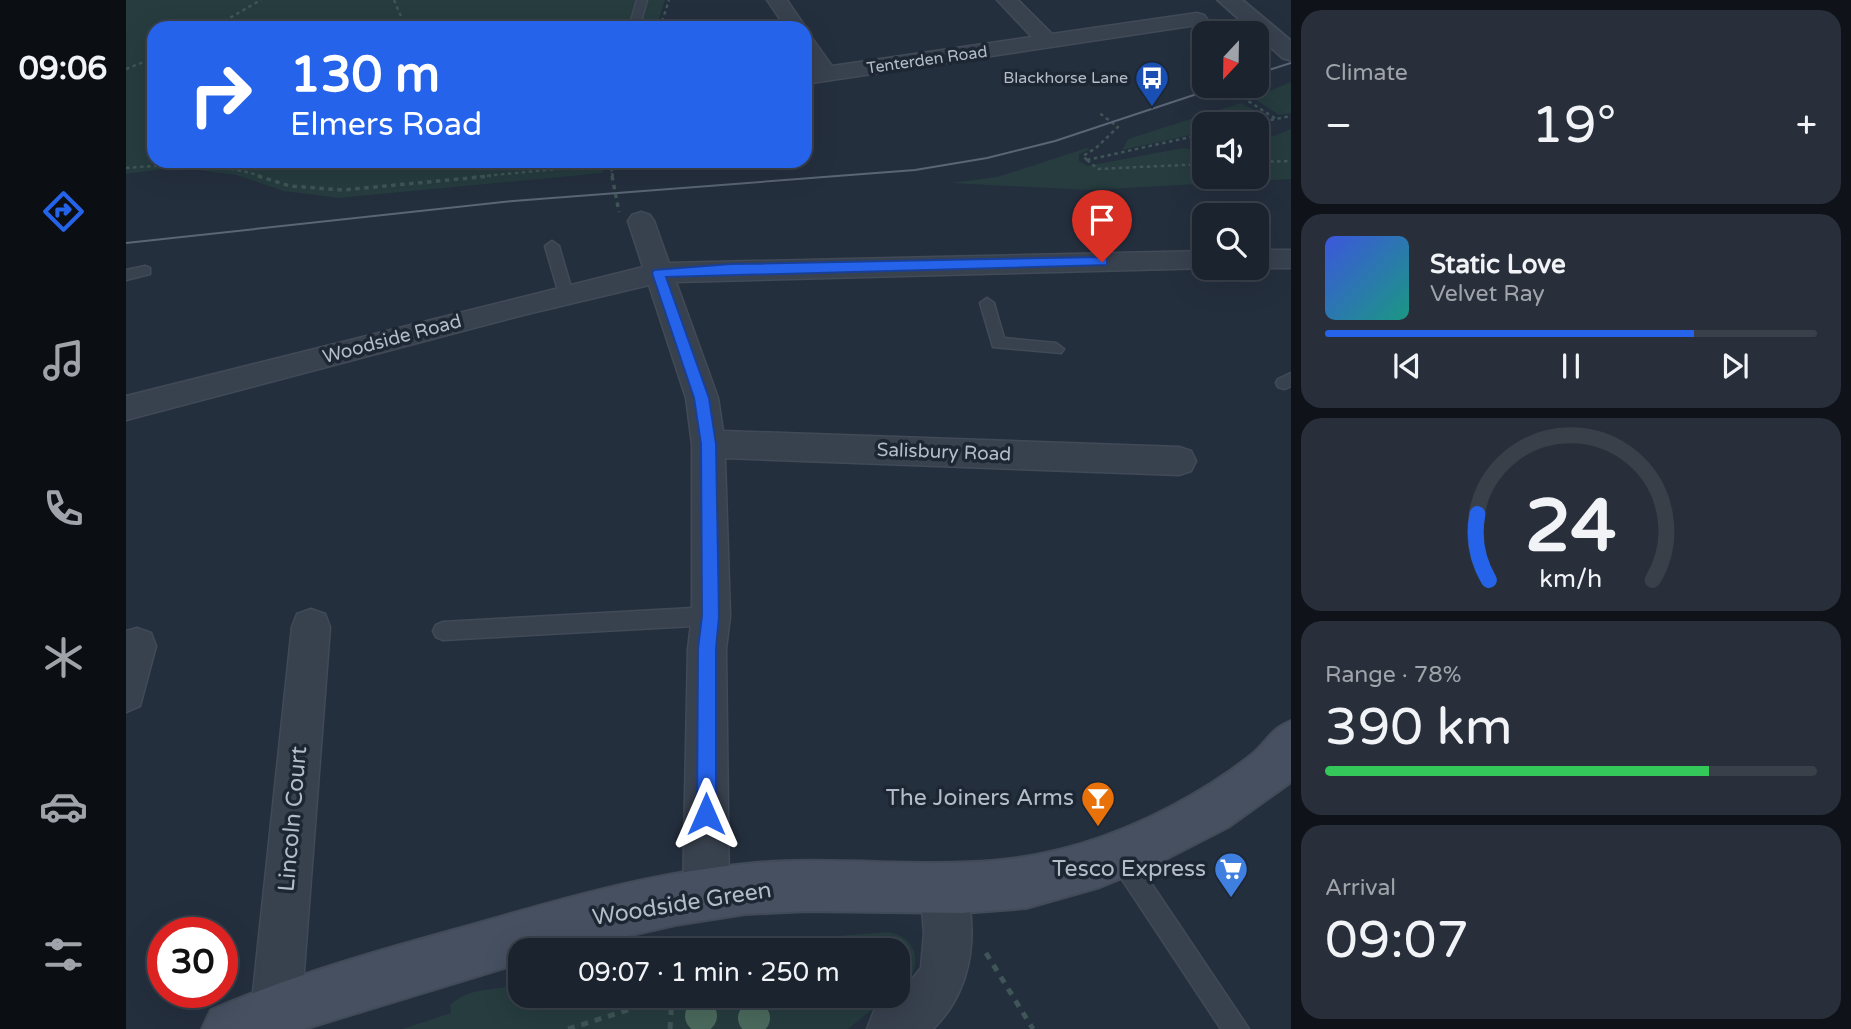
<!DOCTYPE html>
<html lang="en">
<head>
<meta charset="utf-8">
<style>
  body { margin:0; font-family:"Varela Round",sans-serif; background:#282f3a; color:#f1f3f6; height:100vh; display:flex; flex-direction:column; font-size:26px; white-space:nowrap }
  * { box-sizing:border-box; margin:0 }
  p { font-size:23px; color:#a0a4aa }
  .icon { flex:none; width:38px; height:38px; fill:none; stroke:currentColor; stroke-width:2; stroke-linecap:round; stroke-linejoin:round }
  .map { position:relative; flex:1; overflow:hidden }
  .side { display:flex; flex-direction:column; gap:10px; padding:10px; background:#0f1319; width:560px }
  .side>* { flex:none }
  .banner { position:absolute; left:21px; top:21px; width:665px; height:147px; border-radius:21px; box-shadow:0 7px 28px #0002,0 0 0 2px #39404a; background:#2563eb; color:#fff; overflow:hidden }
  .needle { width:46px; rotate:202deg }
  .controls { position:absolute; left:1066px; top:21px; display:grid; gap:14px }
  .controls a { display:grid; place-items:center; width:77px; height:77px; border-radius:14px; background:#1b232e; box-shadow:0 7px 28px #0002,0 0 0 2px #39404a; font-size:35px }
  .speed { position:absolute; left:21px; top:917px; display:flex; gap:14px; font-size:35px; font-weight:700; text-align:center }
  .speed>* { display:grid; place-content:center; width:91px; height:91px; border-radius:50%; background:#1b232e; box-shadow:0 7px 28px #0002,0 0 0 2px #39404a; line-height:1 }
  .speed .limit { border:10px solid #d22; background:#fff; color:#111 }
  .pin { position:absolute; display:grid; place-items:center; width:60px; height:60px; color:#fff; margin:-72px -30px; border-radius:50% 50% 50% 0; rotate:-45deg; box-shadow:0 0 7px #0007 }
  .pin .icon { rotate:45deg }
  .me { position:absolute; width:77px; margin:-38px; rotate:0deg; stroke-linejoin:round; filter:drop-shadow(0 0 5px #0008) }
  .turn { display:flex; align-items:center; gap:24px; height:147px; padding:0 28px; font-size:32px }
  .turn .icon { width:91px; height:91px; stroke-width:2.5 }
  .turn b { display:block; font-size:49px; line-height:60px }
  .big { font-size:52px; font-weight:600; line-height:1.1 }
  .side .card { flex:1; display:flex; flex-direction:column; justify-content:center; gap:10px; min-width:0; padding:0 24px; border-radius:21px; background:#282f3a }
  .side .dial { align-items:center; gap:0 }
  .dial svg { height:182px; overflow:visible; fill:none; stroke:#39404a; stroke-width:7; stroke-linecap:round; text-anchor:middle }
  .dial text { fill:#f1f3f6; stroke:none }
  .song { display:flex; align-items:center; gap:21px }
  .cover { width:84px; height:84px; border-radius:10px; background:linear-gradient(135deg,hsl(230 70% 55%),hsl(170 70% 35%)) }
  .played { height:7px; border-radius:4px; background:linear-gradient(90deg,#2563eb 75%,#39404a 75%) }
  .keys { display:flex; justify-content:space-around; direction:ltr }
  .heat { display:flex; justify-content:space-between; align-items:center; font-size:38px; direction:ltr }
  .charge { height:10px; border-radius:5px; background:linear-gradient(90deg,#34c759 78%,#39404a 0) }
  .trip { position:absolute; left:382px; top:938px; width:402px; height:70px; border-radius:21px; background:#1b232e; box-shadow:0 7px 28px #0002,0 0 0 2px #39404a; font-weight:600; line-height:70px; text-align:center }
  main { display:flex; flex:1; min-height:0 }
  .tab-bar { display:flex; flex-direction:column; width:126px; justify-content:space-around; align-items:center; background:#0b0e12; color:#a0a4aa }
  .tab-bar .icon { width:49px; height:49px }
  .tab-bar .current { color:#2563eb }
  .tab-bar b { font-size:32px; color:#f1f3f6 }
  .map>svg:first-child { display:block }
  .green { fill:#263c3f }
  .lines { fill:none; stroke-linecap:round; stroke-linejoin:round }
  .service-casing { stroke:#414a57; stroke-width:3 }
  .minor-casing { stroke:#414a57; stroke-width:3 }
  .tertiary-casing { stroke:#414a57; stroke-width:4 }
  .secondary-casing { stroke:#414a57; stroke-width:4 }
  .path-far2 { stroke:#3f5557; stroke-width:2.5; stroke-dasharray:3.5 3.5; stroke-linecap:butt }
  .path-far1 { stroke:#3f5557; stroke-width:3.5; stroke-dasharray:4.5 4.5; stroke-linecap:butt }
  .path { stroke:#3f5557; stroke-width:5; stroke-dasharray:7 7; stroke-linecap:butt }
  .service { fill:#38414e; fill-rule:evenodd }
  .minor { fill:#38414e; fill-rule:evenodd }
  .tertiary { fill:#38414e; fill-rule:evenodd }
  .secondary { fill:#465061; fill-rule:evenodd }
  .tram { stroke:#5a6575; stroke-width:2 }
  .path-bridge-far1 { stroke:#3f5557; stroke-width:2.5; stroke-dasharray:3.5 3.5; stroke-linecap:butt }
  .path-bridge { stroke:#3f5557; stroke-width:3.5; stroke-dasharray:4.5 4.5; stroke-linecap:butt }
  .tree { fill:#4b6a5d }
  .route { fill:#2563eb; stroke:#184099; stroke-width:2 }
  .labels { text-anchor:middle; dominant-baseline:central; stroke-width:7; stroke-linejoin:round; paint-order:stroke }
  .far-street-label { font-size:16px; fill:#b4bcc9; stroke:#1d2633 }
  .far-poi-label { font-size:16px; fill:#b4bcc9; stroke:#1d2633; text-anchor:end }
  .street-label { font-size:19px; fill:#b4bcc9; stroke:#1d2633 }
  .near-poi-label { font-size:23px; fill:#b4bcc9; stroke:#1d2633; text-anchor:end }
  .near-street-label { font-size:23px; fill:#b4bcc9; stroke:#1d2633 }
</style>
</head>
<body>
<main>
<nav class="tab-bar">
<b>09:06</b>
<svg class="icon current" aria-label="directions" viewBox="0 0 24 24"><path d="M12 3l9 9-9 9-9-9zM9 14v-3h6M13 9l2 2-2 2"/></svg>
<svg class="icon" aria-label="music" viewBox="0 0 24 24"><path d="M9 18V5l10-2v13"/><circle cx="6" cy="18" r="3"/><circle cx="16" cy="16" r="3"/></svg>
<svg class="icon" aria-label="phone" viewBox="0 0 24 24"><path d="M5 4h4l2 5-3 2q2 4 5 5l2-3 5 2v4C11 20 4 13 5 4z"/></svg>
<svg class="icon" aria-label="climate" viewBox="0 0 24 24"><path d="M12 3v18M4 7l16 10M4 17L20 7"/></svg>
<svg class="icon" aria-label="car" viewBox="0 0 24 24"><path d="M5 17H2v-5l4-1 3-4h7l3 4 3 1v5h-3M9 17h6M6 11h13"/><circle cx="7" cy="17" r="2"/><circle cx="17" cy="17" r="2"/></svg>
<svg class="icon" aria-label="filters" viewBox="0 0 24 24"><path d="M4 7h16M4 17h16"/><circle cx="9" cy="7" r="2"/><circle cx="15" cy="17" r="2"/></svg>
</nav>
<div class="map">
<svg width="1165" height="1029" viewBox="0 0 1165 1029">
  <rect width="100%" height="100%" fill="#242f3e"/>
  <g class="green">
    <path d="M0 0H539L530 28H28V161H477V173L212 198 158 191 110 175 51 167 0 174Z"/>
    <path d="M1165 82V113L1153 115 1127 98Z"/>
    <path d="M1115 103 1142 118 1113 124H1078V132L996 150 1002 139Z"/>
    <path d="M1165 129V179L963 190 825 183 871 177 961 148 964 149 953 154V161L961 166 1057 148 1076 151 1078 149V177H1130L1131 135 1145 137Z"/>
    <path d="M762 932C795 937 798 973 772 990V950H620L619 943Z"/>
    <path d="M394 985V996H763L722 1029H276L325 1013 324 1005C343 987 369 990 394 985Z"/>
  </g>
  <g class="lines">
    <g class="service-casing">
      <g id="service">
        <path d="M511 0H521L513 28H503Z"/>
        <path d="M426 241 433 246 447 294 445 298 440 299 433 294 419 246Z"/>
        <path d="M19 266 24 268V274L0 280V270Z"/>
        <path d="M861 298 868 303 878 338 930 343 938 349 935 353 867 347 854 303Z"/>
        <path d="M1165 373V386L1158 389 1152 387 1150 383 1152 379Z"/>
        <path d="M585 607 592 610 594 616 592 622 585 625 317 640 310 637 307 631 310 625 317 622Z"/>
        <path d="M993 844 1001 847 1123 1029H1095L985 863 982 855 985 847Z"/>
      </g>
    </g>
    <g class="minor-casing">
      <g id="minor">
        <path d="M641 0H661L680 28 679 30 660 28Z"/>
        <path d="M871 0H892L926 34 1071 13 1078 15 1081 19 1078 23 1071 25 679 84V70L686 69 679 58V36L686 38 706 66 906 37Z"/>
        <path d="M515 212 524 215 528 221 543 263 1078 251V268H1084L550 282 592 398 597 431 1053 447 1065 451 1070 461 1065 471 1053 475 599 458 604 616 600 649 603 896 596 912 580 919 564 912 557 896 562 649 566 616V444L560 398 523 285 401 314 0 420V396L517 267 502 221 506 215Z"/>
        <path d="M1130 250H1165V268H1128H1130Z"/>
        <path d="M185 609 199 614 204 627 175 1011 167 1028 134 1029 125 1011 166 627 171 614Z"/>
        <path d="M11 628 25 633 30 646 14 706 0 712V631Z"/>
        <path d="M817 864 833 871C855 924 849 988 807 1029H741L748 1011 772 996 795 968 798 933 794 887 801 871Z"/>
      </g>
    </g>
    <g class="tertiary-casing">
      <path id="tertiary" d="M1092 0H1116L1165 41V60L1157 58Z"/>
    </g>
    <g class="secondary-casing">
      <path id="secondary" d="M1165 721V782L1102 827 1030 864 974 887 900 908 836 913 681 911 619 914 549 925 440 950H394V963L178 1029H76L85 1010C169 974 258 949 346 925 435 899 526 873 619 864 724 853 830 876 933 850 993 835 1054 806 1104 771 1113 764 1123 758 1131 750 1145 736 1146 729 1165 721Z"/>
    </g>
    <g class="path-far2">
      <path d="M268 0 280 28"/>
      <path d="M86 28 135 0"/>
      <path d="M534 28 543 0"/>
      <path d="M0 69 28 58"/>
      <path d="M1099 86 1150 119"/>
      <path d="M1124 124 1165 116"/>
      <path d="M961 160 972 169 1078 164"/>
      <path d="M961 160 1078 134"/>
      <path d="M961 160 957 156 970 148 992 127 972 112"/>
      <path d="M484 161 486 173"/>
      <path d="M1130 162 1165 161"/>
      <path d="M0 168C47 164 92 162 138 177"/>
      <path d="M347 177 485 164"/>
    </g>
    <path class="path-far1" d="M132 176 164 186 217 190 365 176"/>
    <g class="path">
      <path d="M550 950 556 939"/>
      <path d="M860 953 907 1029"/>
      <path d="M442 1029 546 996"/>
      <path d="M544 1029 546 997"/>
    </g>
    <use href="#service" class="service"/>
    <use href="#minor" class="minor"/>
    <use href="#tertiary" class="tertiary"/>
    <use href="#secondary" class="secondary"/>
    <g class="tram">
      <path d="M1130 74 1165 63"/>
      <path d="M0 243 387 201 789 170 861 158 929 141 1095 86"/>
    </g>
    <path class="path-bridge-far1" d="M486 173 487 177"/>
    <path class="path-bridge" d="M486 176 493 212"/>
  </g>
  <g class="tree">
    <circle cx="575" cy="1016" r="16"/>
    <circle cx="628" cy="1018" r="16"/>
  </g>
  <path class="route" d="M976 257 981 259V265L540 277 583 398 590 444 593 616 590 649V814L588 821 580 824 573 821 571 814 572 649 576 616 575 444 568 398 526 273 528 270 605 264Z"/>
  <defs>
    <g id="bus-pin" transform="scale(1.75)"><path d="M0 17L-7.5 6A9.5 9.5 0 1 1 7.5 6Z" fill="#1a4fb4" stroke="#1d2633"/><path d="M-5-6H5V4H4V6H2V4H-2V6H-4V4H-5ZM-3.5-4V0h7V-4ZM-3.5 1.2v1.5H-2V1.2ZM2 1.2v1.5H3.5V1.2Z" fill="#fff"/></g>
    <g id="bar-pin" transform="scale(1.75)"><path d="M0 17L-7.5 6A9.5 9.5 0 1 1 7.5 6Z" fill="#e8710a" stroke="#1d2633"/><path d="M-6-5H6L.8 .8V4.5H3.5V6h-7V4.5H-.8V.8Z" fill="#fff"/></g>
    <g id="supermarket-pin" transform="scale(1.75)"><path d="M0 17L-7.5 6A9.5 9.5 0 1 1 7.5 6Z" fill="#3f7fe0" stroke="#1d2633"/><path d="M-6-5.5h2.5l.6 2H6L4.5 2H-2.5L-4.4-4H-6ZM-1.5 3.2a1.3 1.3 0 1 0 .1 0ZM3 3.2a1.3 1.3 0 1 0 .1 0Z" fill="#fff"/></g>
  </defs>
  <g fill-rule="evenodd">
    <use href="#bus-pin" x="1026" y="78"/>
    <use href="#bar-pin" x="972" y="798"/>
    <use href="#supermarket-pin" x="1105" y="869"/>
  </g>
  <g class="labels">
    <g class="far-street-label">
      <text transform="translate(801 60) rotate(-8)">Tenterden Road</text>
    </g>
    <g class="far-poi-label">
      <text x="1002" y="78">Blackhorse Lane</text>
    </g>
    <g class="street-label">
      <text transform="translate(266 339) rotate(-15)">Woodside Road</text>
      <text transform="translate(818 452) rotate(2)">Salisbury Road</text>
    </g>
    <g class="near-poi-label">
      <text x="948" y="798">The Joiners Arms</text>
      <text x="1080" y="869">Tesco Express</text>
    </g>
    <g class="near-street-label">
      <text transform="translate(167 819) rotate(-85)">Lincoln Court</text>
      <text transform="translate(556 904) rotate(-9)">Woodside Green</text>
    </g>
  </g>
</svg>
<div class="controls">
<a><svg class="needle" viewBox="-14 -14 28 28"><path d="M0-13l5 13h-10z" fill="#e53935"/><path d="M0 13l5-13h-10z" fill="#a0a4aa"/></svg></a>
<a><svg class="icon" aria-label="sound" viewBox="0 0 24 24"><path d="M4 9h4l5-4v14l-5-4H4zM17 9q2 3 0 6"/></svg></a>
<a><svg class="icon" aria-label="search" viewBox="0 0 24 24"><circle cx="10" cy="10" r="6"/><path d="M15 15l6 6"/></svg></a>
</div>
<div class="speed"><div class="limit">30</div></div>
<div class="pin" style="left:976px;top:262px;background:#d93025"><svg class="icon" aria-label="arrive" viewBox="0 0 24 24"><path d="M6 21V4h12l-3 4 3 4H6"/></svg></div>
<svg class="me" style="left:580px;top:814px" viewBox="-20 -20 40 40"><path d="M0-17L14 15 0 8-14 15z" fill="#2563eb" stroke="#fff" stroke-width="4"/></svg>
<div class="trip">09:07 · 1 min · 250 m</div>
<div class="banner">
<div class="turn"><svg class="icon" aria-label="right" viewBox="0 0 24 24"><path d="M7 20v-9h11M14 6l5 5-5 5"/></svg><div><b>130 m</b>Elmers Road</div></div>
</div>
</div>
<section class="side">
<div class="card"><p>Climate</p>
<div class="heat"><a>−</a><b class="big">19°</b><a>+</a></div>
</div>
<div class="card">
<div class="song"><i class="cover"></i><div><b>Static Love</b><p>Velvet Ray</p></div></div>
<div class="played"></div>
<div class="keys"><svg class="icon" aria-label="previous" viewBox="0 0 24 24"><path d="M18 5L8 12l10 7zM5 5v14"/></svg><svg class="icon" aria-label="pause" viewBox="0 0 24 24"><path d="M8 5v14M16 5v14"/></svg><svg class="icon" aria-label="next" viewBox="0 0 24 24"><path d="M6 5l10 7-10 7zM19 5v14"/></svg></div>
</div>
<div class="card dial"><svg viewBox="0 0 100 80">
<path d="M14 69A42 42 0 1 1 86 69"/>
<path d="M14 69A42 42 0 0 1 9 40" stroke="#2563eb"/>
<text x="50" y="56" font-size="32" font-weight="700">24</text>
<text x="50" y="72" font-size="11">km/h</text>
</svg></div>
<div class="card"><p>Range · 78%</p><b class="big">390 km</b><div class="charge"></div></div>
<div class="card"><p>Arrival</p><b class="big">09:07</b></div>
</section>
</main>
</body>
</html>
